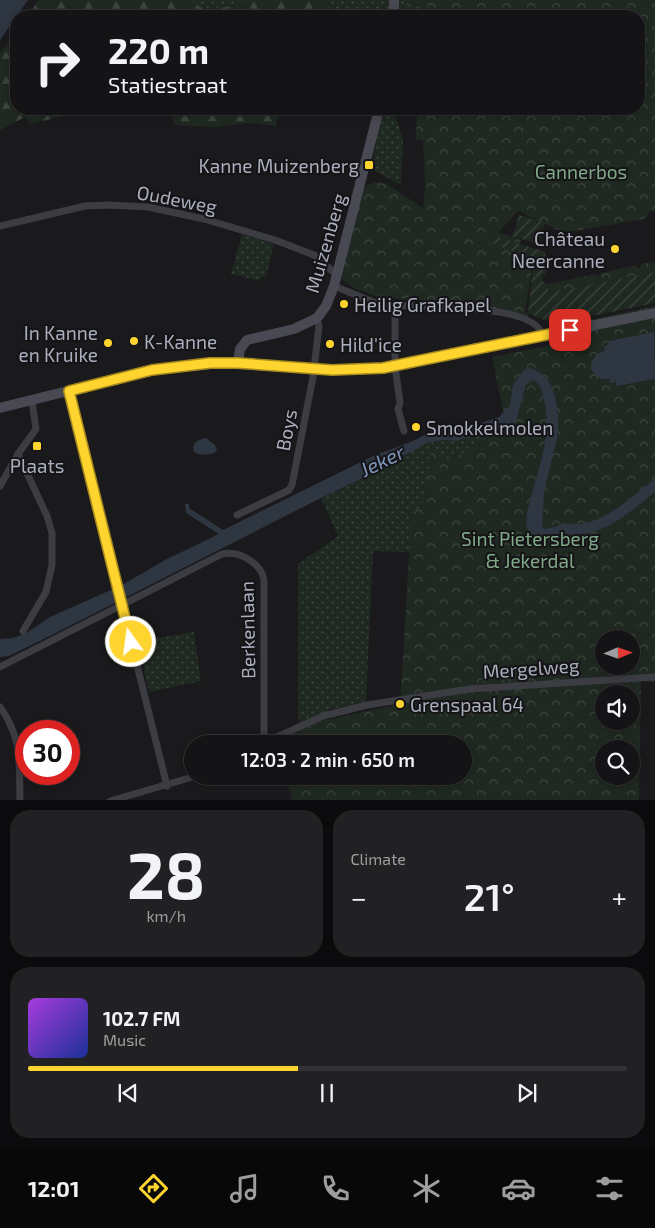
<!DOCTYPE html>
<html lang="en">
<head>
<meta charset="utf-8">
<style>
  body { margin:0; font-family:"Exo 2",sans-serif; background:#212022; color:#f1f3f6; height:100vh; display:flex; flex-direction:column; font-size:19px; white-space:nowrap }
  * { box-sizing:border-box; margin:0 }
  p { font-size:16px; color:#9d9ea0 }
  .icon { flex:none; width:28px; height:28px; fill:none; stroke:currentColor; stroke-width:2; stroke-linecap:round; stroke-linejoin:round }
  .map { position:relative; height:800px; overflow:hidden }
  .sheet { display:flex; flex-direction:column; gap:10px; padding:10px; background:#0b0a0c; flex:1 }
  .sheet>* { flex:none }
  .hud { position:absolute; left:10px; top:10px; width:635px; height:105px; border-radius:20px; box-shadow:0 2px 8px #0003,0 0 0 1px #333234; background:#141315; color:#f1f3f6; overflow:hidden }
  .needle { width:32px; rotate:88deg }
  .fabs { position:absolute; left:595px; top:630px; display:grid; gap:10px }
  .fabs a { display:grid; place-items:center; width:45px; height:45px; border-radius:50%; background:#141315; box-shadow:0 2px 8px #0003,0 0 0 1px #333234; font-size:25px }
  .speed { position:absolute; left:15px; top:720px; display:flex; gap:10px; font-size:25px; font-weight:700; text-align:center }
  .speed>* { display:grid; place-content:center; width:65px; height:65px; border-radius:50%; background:#141315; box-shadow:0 2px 8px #0003,0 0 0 1px #333234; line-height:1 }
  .speed .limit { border:8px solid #d22; background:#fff; color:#111 }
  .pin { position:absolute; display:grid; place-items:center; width:42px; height:42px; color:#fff; margin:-21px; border-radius:10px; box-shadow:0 2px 8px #0006 }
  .me { position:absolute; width:55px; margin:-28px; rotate:346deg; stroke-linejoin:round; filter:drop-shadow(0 0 4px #0008) }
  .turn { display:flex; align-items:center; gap:18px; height:105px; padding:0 15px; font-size:22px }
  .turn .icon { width:65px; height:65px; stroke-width:2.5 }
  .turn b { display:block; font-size:35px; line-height:42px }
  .big { font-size:38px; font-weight:600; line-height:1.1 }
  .sheet .widget { flex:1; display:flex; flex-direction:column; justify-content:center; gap:8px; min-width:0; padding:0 18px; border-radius:20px; background:#212022 }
  .sheet .dial { align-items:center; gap:0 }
  .dial b { font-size:65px; line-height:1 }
  .song { display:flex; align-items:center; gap:15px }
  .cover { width:60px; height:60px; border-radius:8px; background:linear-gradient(135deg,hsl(280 70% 55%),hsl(230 70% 35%)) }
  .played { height:5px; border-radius:2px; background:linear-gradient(90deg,#ffd42e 45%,#333234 45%) }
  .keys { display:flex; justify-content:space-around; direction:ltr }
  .heat { display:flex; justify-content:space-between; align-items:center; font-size:28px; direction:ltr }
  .sheet .tiles { flex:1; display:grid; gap:10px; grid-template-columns:1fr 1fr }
  .widget:last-child { grid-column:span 2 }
  .trip { position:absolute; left:184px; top:735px; width:288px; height:50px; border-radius:25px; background:#141315; box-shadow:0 2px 8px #0003,0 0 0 1px #333234; font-weight:600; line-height:50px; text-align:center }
  .tab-bar { display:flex; height:80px; justify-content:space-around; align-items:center; background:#080808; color:#9d9ea0 }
  .tab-bar .icon { width:35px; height:35px }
  .tab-bar .selected { color:#ffd42e }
  .tab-bar b { font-size:22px; color:#f1f3f6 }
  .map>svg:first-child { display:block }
  .grass { fill:url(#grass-dots) }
  .forest { fill:url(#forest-firs) }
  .park { fill:url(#park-crowns); fill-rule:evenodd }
  .garden { fill:url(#garden-furrows) }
  .water { fill:#2e3642 }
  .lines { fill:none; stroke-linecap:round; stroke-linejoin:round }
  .street { stroke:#3c3c43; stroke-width:7 }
  .secondary { stroke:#484952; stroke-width:10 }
  .route-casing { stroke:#a68a1e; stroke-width:12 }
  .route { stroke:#ffd42e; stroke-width:9 }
  .poi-dot { fill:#ffd42e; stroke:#151417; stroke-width:2 }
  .labels { text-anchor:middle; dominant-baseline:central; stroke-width:4; stroke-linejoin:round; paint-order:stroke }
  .poi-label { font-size:19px; fill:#abaebd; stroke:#151417; text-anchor:start }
  .park-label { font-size:19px; fill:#80a988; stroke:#151417 }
  .street-label { font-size:19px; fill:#abaebd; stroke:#151417 }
  .water-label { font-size:20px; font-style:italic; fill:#7f97ba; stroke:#151417 }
</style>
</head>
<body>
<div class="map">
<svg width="655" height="801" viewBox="0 0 655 801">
  <defs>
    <pattern id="grass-dots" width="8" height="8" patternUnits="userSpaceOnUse" patternTransform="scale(1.25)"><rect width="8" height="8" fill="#1f2821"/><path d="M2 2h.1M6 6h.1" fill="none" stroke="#3d453f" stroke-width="1.8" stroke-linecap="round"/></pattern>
    <pattern id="forest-firs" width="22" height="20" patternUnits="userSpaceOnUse" patternTransform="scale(1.25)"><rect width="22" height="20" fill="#1f2821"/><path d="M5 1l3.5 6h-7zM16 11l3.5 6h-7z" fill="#3d453f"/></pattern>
    <pattern id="park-crowns" width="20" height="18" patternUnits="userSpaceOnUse" patternTransform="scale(1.25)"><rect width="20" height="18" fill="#1f2821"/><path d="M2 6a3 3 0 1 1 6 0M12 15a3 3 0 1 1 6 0" fill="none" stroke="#3d453f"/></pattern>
    <pattern id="garden-furrows" width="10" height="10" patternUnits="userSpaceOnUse" patternTransform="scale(1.25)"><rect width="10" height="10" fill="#1f2821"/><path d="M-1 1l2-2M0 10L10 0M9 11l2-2" fill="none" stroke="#3d453f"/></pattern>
  </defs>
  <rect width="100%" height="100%" fill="#1a191c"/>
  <g class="grass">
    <path d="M189 0H251L228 7 204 9Z"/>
    <path d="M330 0H422V9L420 12 412 13V16H325Z"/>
    <path d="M383 109H399L396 117 403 139 401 185 371 169Z"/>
    <path d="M242 234 274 244 266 277H261L260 281 231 274Z"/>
    <path d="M505 428 490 555 373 551 366 702 332 709 300 722 298 717V564L338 536 321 498 383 468 386 462 412 452 428 442 444 440 456 441 481 433Z"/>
    <path d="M194 632 201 681 149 692 137 641Z"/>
  </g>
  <g class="forest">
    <path d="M39 0H189L204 9 228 7 251 0H330L325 16H27Z"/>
    <path d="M16 31V109H94L30 124 25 117 0 130V54Z"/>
    <path d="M169 109H282L276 121 277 126 248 123 218 127 175 125Z"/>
  </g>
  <g class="park">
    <path d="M407 0H655V211L647 212 648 216 645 217V219L568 232 555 229 518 211 499 232 521 240 518 248 534 255 525 312 528 313V317L491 311 490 307 475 305 378 297 353 288 340 277 363 189C371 183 377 180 387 184L423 208 425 187 423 140 416 139 417 109H639V16H422L420 6 406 8Z"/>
    <path d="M655 261V272L548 293V284L595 274 599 276 601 273 636 265 638 268H640L642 264Z"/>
    <path d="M655 306V682L641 681 639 800H292L285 776H462V744H276L316 722 400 704 412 509H420L431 465V446L445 464 448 465 456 457 476 446 485 437 509 425 503 410 492 357 547 346 554 341V324L583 321ZM604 639H631V666H604ZM604 694H631V721H604ZM604 749H631V776H604Z"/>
  </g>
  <g class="garden">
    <path d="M519 215 545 223 538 244 512 236Z"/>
    <path d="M492 235 545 252 546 275H543L542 281 548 284V293L655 272V303L554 324 528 313 534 258 490 243Z"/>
  </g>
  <g class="water">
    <path d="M0 0H28L0 40Z"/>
    <path d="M654 332 655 379 616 386V382L610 383V379C588 382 584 356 605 351L604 346 609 345V341Z"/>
    <path d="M527 368C557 371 561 415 557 438 553 457 547 476 544 495 543 505 543 516 542 526L545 529 561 525 563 523C598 531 630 498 655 479V492C635 508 614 527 589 533 580 535 570 533 561 536 547 540 547 543 532 537L526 525 527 513C535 474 555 437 543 396 542 389 540 384 533 380L526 384 516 422 505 428 481 433 456 441 444 440 428 442 412 452 386 462 383 468 321 498 50 636 9 656 0 657V639L13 638 28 632 50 617 122 585 165 560 219 534 186 513 185 504H189V508L223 530 373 456 413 441 435 429 469 427 499 417 510 405 513 385 523 371Z"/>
    <path d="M206 438 215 445 217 450C213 456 200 456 194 452 191 442 198 440 206 438Z"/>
  </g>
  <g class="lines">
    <g class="street">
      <path d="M0 226 85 206 109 205 148 207 204 219 275 240 314 255 337 275"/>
      <path d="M334 286 376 303 385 305C413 307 535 302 542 335"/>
      <path d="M395 306V366L400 403 398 409 404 431"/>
      <path d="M69 391 167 786"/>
      <path d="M18 454 47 516 52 533V565L46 592 23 631"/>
      <path d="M0 486 18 454 36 429 32 401"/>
      <path d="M237 515 283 493 289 490 292 485 313 377 319 326 317 318"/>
      <path d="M0 667 222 554C239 550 261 563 264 580V743"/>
      <path d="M0 707C23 739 19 764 20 801"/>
      <path d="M262 744 323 716 367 705 470 689 655 677"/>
      <path d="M110 801 196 776"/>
    </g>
    <g class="secondary">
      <path d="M394 16V0"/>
      <path d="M238 363 240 349 247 340 294 329 317 318 326 306 334 286 379 109"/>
      <path d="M0 408 152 370 221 363 333 370 383 368 655 313"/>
    </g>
  </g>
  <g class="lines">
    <g class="route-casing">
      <path id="route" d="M131 642 69 391 152 370 210 363H238L332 370 383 368 570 330"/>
    </g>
    <use href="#route" class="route"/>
  </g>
  <g class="poi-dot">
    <rect x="364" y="160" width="10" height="10" rx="2.5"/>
    <circle cx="615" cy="249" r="5"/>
    <circle cx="344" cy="304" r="5"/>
    <circle cx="134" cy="341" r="5"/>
    <circle cx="108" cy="343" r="5"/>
    <circle cx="330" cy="344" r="5"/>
    <circle cx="416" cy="427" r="5"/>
    <rect x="32" y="441" width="10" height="10" rx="2.5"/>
    <circle cx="400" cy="704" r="5"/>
  </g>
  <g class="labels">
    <g class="poi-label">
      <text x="359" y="165" text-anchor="end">Kanne Muizenberg</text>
      <text x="605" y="238" text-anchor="end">Château<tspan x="605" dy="22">Neercanne</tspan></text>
      <text x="354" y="304">Heilig Grafkapel</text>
      <text x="98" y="332" text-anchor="end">In Kanne<tspan x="98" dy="22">en Kruike</tspan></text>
      <text x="144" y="341">K-Kanne</text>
      <text x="340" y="344">Hild'ice</text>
      <text x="426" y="427">Smokkelmolen</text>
      <text x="37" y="465" text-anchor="middle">Plaats</text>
      <text x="410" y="704">Grenspaal 64</text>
    </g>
    <g class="park-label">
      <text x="581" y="171">Cannerbos</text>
      <text x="530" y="538">Sint Pietersberg<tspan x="530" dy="22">&amp; Jekerdal</tspan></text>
    </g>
    <g class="street-label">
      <text transform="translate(177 199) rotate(11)">Oudeweg</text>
      <text transform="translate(325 243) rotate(-74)">Muizenberg</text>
      <text transform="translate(286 430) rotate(-79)">Boys</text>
      <text transform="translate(247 630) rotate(-91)">Berkenlaan</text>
      <text transform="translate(531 668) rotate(-4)">Mergelweg</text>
    </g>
    <g class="water-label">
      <text transform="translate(382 460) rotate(-26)">Jeker</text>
    </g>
  </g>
</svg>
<div class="fabs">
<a><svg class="needle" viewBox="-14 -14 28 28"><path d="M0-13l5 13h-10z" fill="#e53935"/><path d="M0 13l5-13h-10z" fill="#9d9ea0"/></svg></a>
<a><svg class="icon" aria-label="sound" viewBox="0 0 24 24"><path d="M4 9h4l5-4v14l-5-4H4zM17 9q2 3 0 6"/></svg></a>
<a><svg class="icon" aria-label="search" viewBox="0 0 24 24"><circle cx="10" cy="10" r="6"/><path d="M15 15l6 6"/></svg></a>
</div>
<div class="speed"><div class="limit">30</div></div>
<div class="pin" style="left:570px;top:330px;background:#d93025"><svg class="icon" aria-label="arrive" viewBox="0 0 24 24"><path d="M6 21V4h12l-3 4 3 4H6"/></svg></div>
<svg class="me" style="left:131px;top:642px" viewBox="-20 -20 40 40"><circle r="17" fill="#ffd42e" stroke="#fff" stroke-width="3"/><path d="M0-11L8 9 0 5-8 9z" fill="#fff"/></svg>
<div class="trip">12:03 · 2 min · 650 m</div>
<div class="hud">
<div class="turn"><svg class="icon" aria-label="right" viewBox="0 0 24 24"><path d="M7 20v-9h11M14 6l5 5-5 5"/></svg><div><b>220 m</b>Statiestraat</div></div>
</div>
</div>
<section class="sheet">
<div class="tiles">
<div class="widget dial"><b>28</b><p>km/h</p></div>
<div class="widget"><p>Climate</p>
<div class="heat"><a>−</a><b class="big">21°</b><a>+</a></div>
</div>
<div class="widget">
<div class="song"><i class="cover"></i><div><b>102.7 FM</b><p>Music</p></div></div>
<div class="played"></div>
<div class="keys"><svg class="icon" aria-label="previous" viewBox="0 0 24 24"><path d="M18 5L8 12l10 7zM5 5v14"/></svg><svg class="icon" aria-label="pause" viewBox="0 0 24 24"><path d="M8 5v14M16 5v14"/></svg><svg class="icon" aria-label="next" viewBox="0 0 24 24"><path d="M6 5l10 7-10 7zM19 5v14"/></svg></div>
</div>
</div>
</section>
<nav class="tab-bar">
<b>12:01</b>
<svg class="icon selected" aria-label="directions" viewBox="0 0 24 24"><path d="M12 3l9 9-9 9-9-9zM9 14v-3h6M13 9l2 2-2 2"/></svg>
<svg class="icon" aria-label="music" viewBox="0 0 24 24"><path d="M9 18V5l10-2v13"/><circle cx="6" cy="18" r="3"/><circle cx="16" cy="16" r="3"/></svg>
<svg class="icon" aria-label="phone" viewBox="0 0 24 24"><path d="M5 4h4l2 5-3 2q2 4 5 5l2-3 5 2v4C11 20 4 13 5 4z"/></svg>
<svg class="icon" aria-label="climate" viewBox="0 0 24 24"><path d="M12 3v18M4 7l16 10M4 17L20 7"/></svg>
<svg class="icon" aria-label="car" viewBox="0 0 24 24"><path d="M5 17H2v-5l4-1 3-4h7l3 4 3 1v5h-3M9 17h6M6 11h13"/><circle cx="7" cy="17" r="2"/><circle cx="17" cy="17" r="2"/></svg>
<svg class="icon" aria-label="filters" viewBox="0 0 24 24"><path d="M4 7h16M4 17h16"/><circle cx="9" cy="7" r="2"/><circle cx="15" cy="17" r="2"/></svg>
</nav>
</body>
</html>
